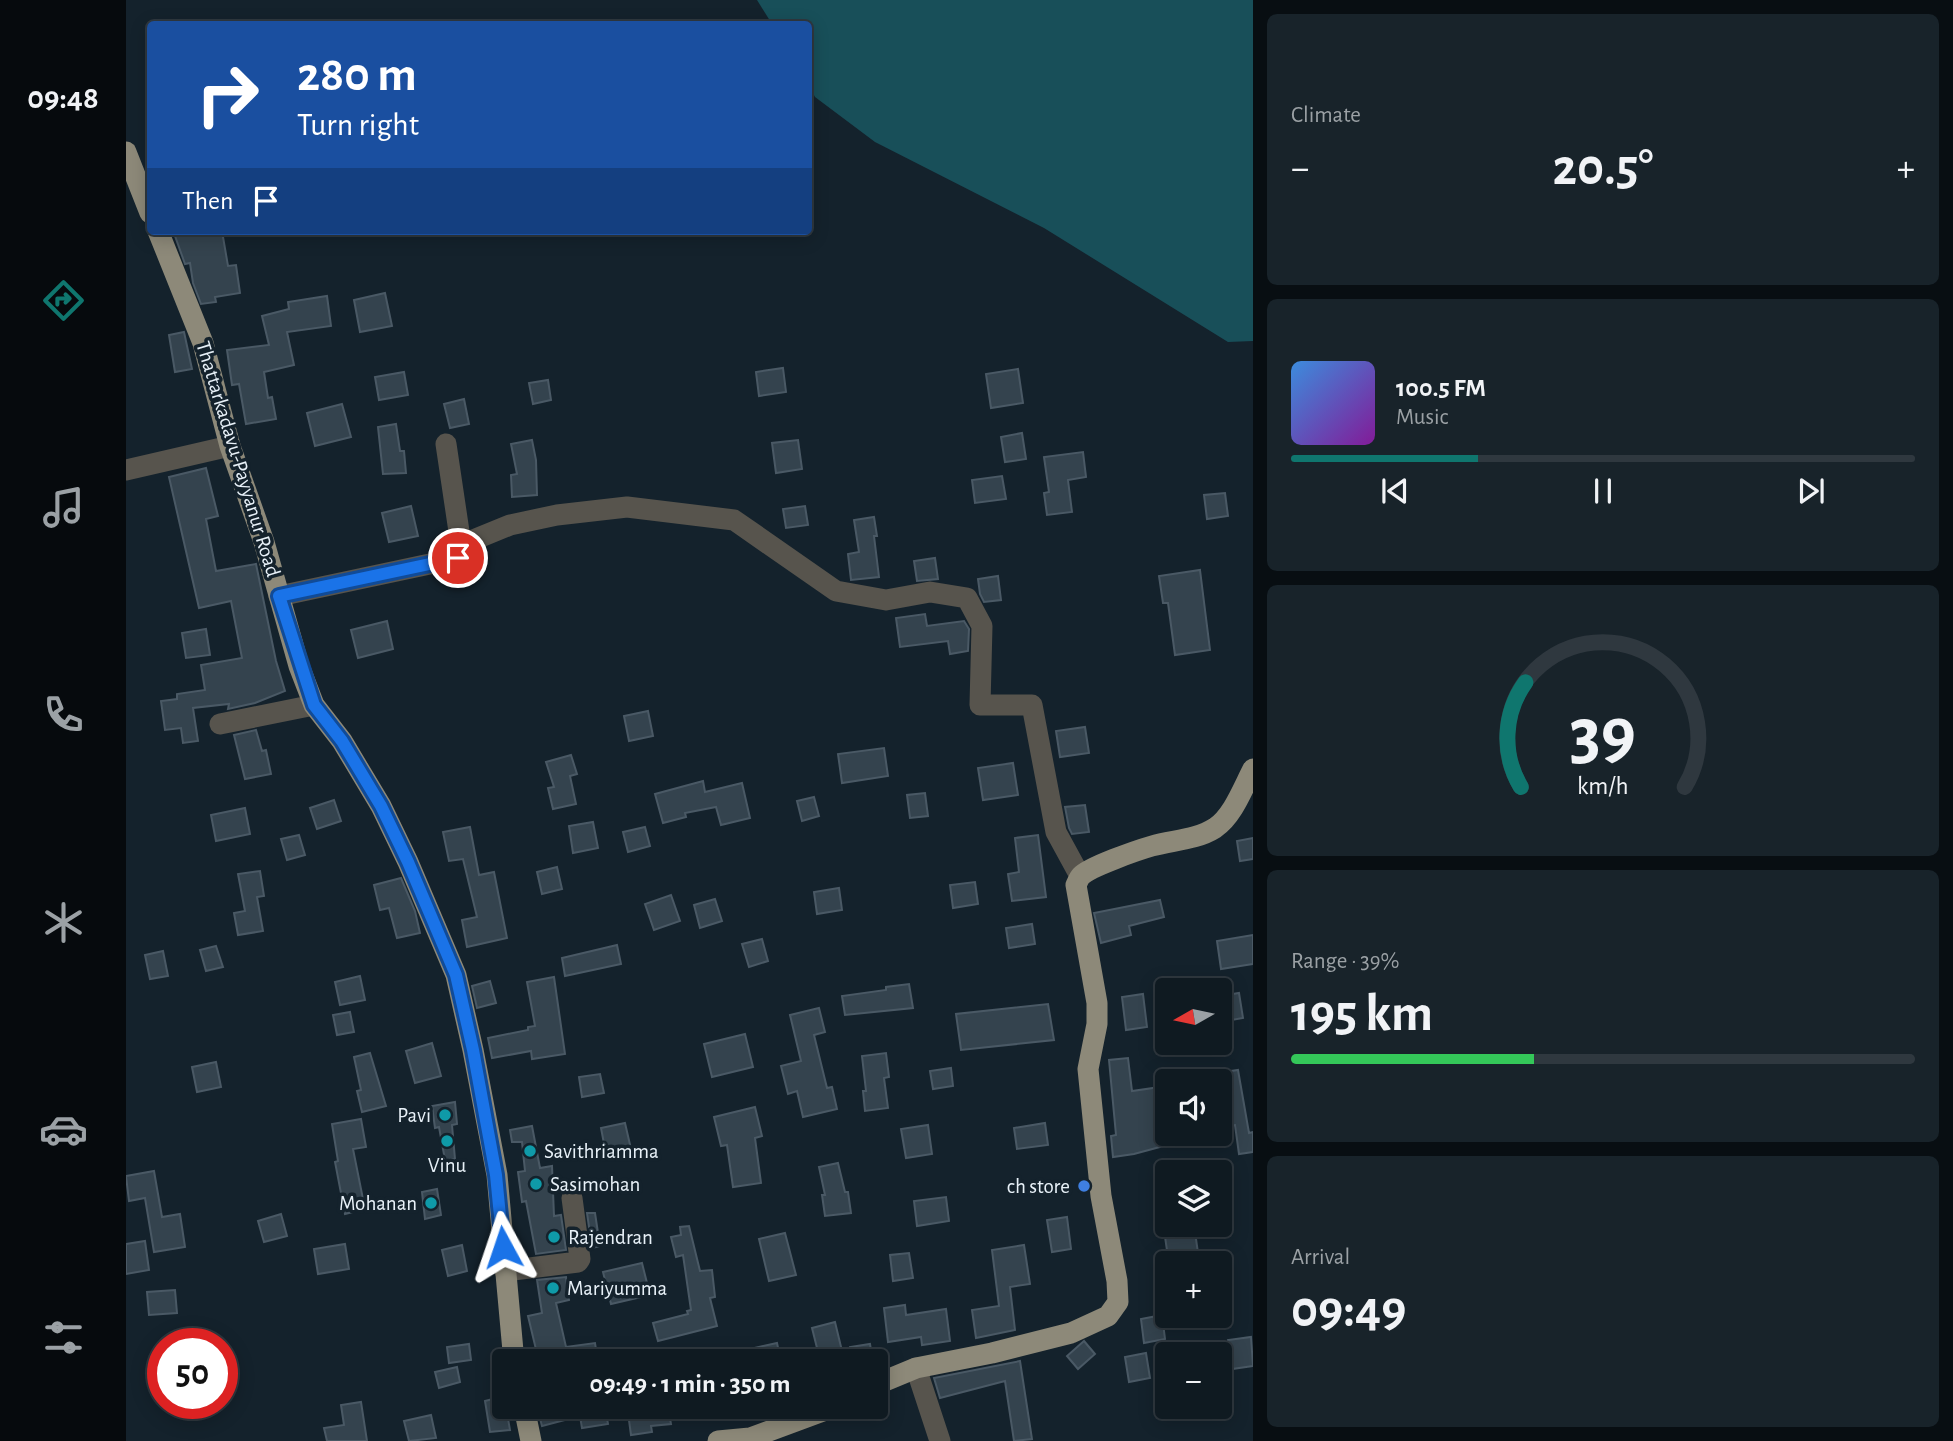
<!DOCTYPE html>
<html lang="en">
<head>
<meta charset="utf-8">
<style>
  body { margin:0; font-family:"Alegreya Sans",sans-serif; background:#18232a; color:#f1f3f6; height:100vh; display:flex; flex-direction:column; font-size:26px; white-space:nowrap }
  * { box-sizing:border-box; margin:0 }
  p { font-size:23px; color:#9ba1a5 }
  .icon { flex:none; width:38px; height:38px; fill:none; stroke:currentColor; stroke-width:2; stroke-linecap:round; stroke-linejoin:round }
  .map { position:relative; flex:1; overflow:hidden }
  .details { display:flex; flex-direction:column; gap:14px; padding:14px; background:#080e12; width:700px }
  .details>* { flex:none }
  .guide { position:absolute; left:21px; top:21px; width:665px; height:214px; border-radius:7px; box-shadow:0 4px 18px #0003,0 0 0 2px #2f383f; background:#1a4fa0; color:#fff; overflow:hidden }
  .needle { width:46px; rotate:261deg }
  .controls { position:absolute; left:1029px; top:978px; display:grid; gap:14px }
  .controls a { display:grid; place-items:center; width:77px; height:77px; border-radius:7px; background:#0f1a21; box-shadow:0 4px 18px #0003,0 0 0 2px #2f383f; font-size:35px }
  .speed { position:absolute; left:21px; top:1328px; display:flex; gap:14px; font-size:35px; font-weight:700; text-align:center }
  .speed>* { display:grid; place-content:center; width:91px; height:91px; border-radius:50%; background:#0f1a21; box-shadow:0 4px 18px #0003,0 0 0 2px #2f383f; line-height:1 }
  .speed .limit { border:10px solid #d22; background:#fff; color:#111 }
  .pin { position:absolute; display:grid; place-items:center; width:60px; height:60px; color:#fff; margin:-30px; border:4px solid #fff; border-radius:50%; box-shadow:0 2px 7px #0007 }
  .me { position:absolute; width:77px; margin:-38px; rotate:355deg; stroke-linejoin:round; filter:drop-shadow(0 0 5px #0008) }
  .turn { display:flex; align-items:center; gap:24px; height:147px; padding:0 35px; font-size:32px }
  .turn .icon { width:91px; height:91px; stroke-width:2.5 }
  .turn b { display:block; font-size:49px; line-height:60px }
  .then { display:flex; align-items:center; height:66px; padding:0 35px; background:#0003; gap:14px; font-size:26px }
  .big { font-size:52px; font-weight:600; line-height:1.1 }
  .details .widget { flex:1; display:flex; flex-direction:column; justify-content:center; gap:10px; min-width:0; padding:0 24px; border-radius:10px; background:#18232a }
  .details .dial { align-items:center; gap:0 }
  .dial svg { height:182px; overflow:visible; fill:none; stroke:#2f383f; stroke-width:7; stroke-linecap:round; text-anchor:middle }
  .dial text { fill:#f1f3f6; stroke:none }
  .song { display:flex; align-items:center; gap:21px }
  .cover { width:84px; height:84px; border-radius:10px; background:linear-gradient(135deg,hsl(210 70% 55%),hsl(290 70% 35%)) }
  .played { height:7px; border-radius:4px; background:linear-gradient(90deg,#0f766e 30%,#2f383f 30%) }
  .keys { display:flex; justify-content:space-around; direction:ltr }
  .heat { display:flex; justify-content:space-between; align-items:center; font-size:38px; direction:ltr }
  .charge { height:10px; border-radius:5px; background:linear-gradient(90deg,#34c759 39%,#2f383f 0) }
  .trip { position:absolute; left:366px; top:1349px; width:396px; height:70px; border-radius:7px; background:#0f1a21; box-shadow:0 4px 18px #0003,0 0 0 2px #2f383f; font-weight:600; line-height:70px; text-align:center }
  main { display:flex; flex:1; min-height:0 }
  .dock { display:flex; flex-direction:column; width:126px; justify-content:space-around; align-items:center; background:#060a0d; color:#9ba1a5 }
  .dock .icon { width:49px; height:49px }
  .dock .active { color:#0f766e }
  .dock b { font-size:32px; color:#f1f3f6 }
  .map>svg:first-child { display:block }
  .water { fill:#184f59 }
  .building { fill:#34434e; stroke:#4a5965; stroke-width:2 }
  .lines { fill:none; stroke-linecap:round; stroke-linejoin:round }
  .minor { stroke:#57544d; stroke-width:21 }
  .major { stroke:#8d8979; stroke-width:21 }
  .route-casing { stroke:#114b97; stroke-width:18 }
  .route { stroke:#1a73e8; stroke-width:12 }
  .culture-dot { fill:#0f9aa8; stroke:#14222c; stroke-width:2.5 }
  .shop-dot { fill:#3f7fe0; stroke:#14222c; stroke-width:2.5 }
  .labels { text-anchor:middle; dominant-baseline:central; stroke-width:7; stroke-linejoin:round; paint-order:stroke }
  .street-label { font-size:21px; fill:#e8f1f8; stroke:#14222c }
  .poi-label { font-size:21px; fill:#e8f1f8; stroke:#14222c; text-anchor:start }
</style>
</head>
<body>
<main>
<nav class="dock">
<b>09:48</b>
<svg class="icon active" aria-label="directions" viewBox="0 0 24 24"><path d="M12 3l9 9-9 9-9-9zM9 14v-3h6M13 9l2 2-2 2"/></svg>
<svg class="icon" aria-label="music" viewBox="0 0 24 24"><path d="M9 18V5l10-2v13"/><circle cx="6" cy="18" r="3"/><circle cx="16" cy="16" r="3"/></svg>
<svg class="icon" aria-label="phone" viewBox="0 0 24 24"><path d="M5 4h4l2 5-3 2q2 4 5 5l2-3 5 2v4C11 20 4 13 5 4z"/></svg>
<svg class="icon" aria-label="climate" viewBox="0 0 24 24"><path d="M12 3v18M4 7l16 10M4 17L20 7"/></svg>
<svg class="icon" aria-label="car" viewBox="0 0 24 24"><path d="M5 17H2v-5l4-1 3-4h7l3 4 3 1v5h-3M9 17h6M6 11h13"/><circle cx="7" cy="17" r="2"/><circle cx="17" cy="17" r="2"/></svg>
<svg class="icon" aria-label="filters" viewBox="0 0 24 24"><path d="M4 7h16M4 17h16"/><circle cx="9" cy="7" r="2"/><circle cx="15" cy="17" r="2"/></svg>
</nav>
<div class="map">
<svg width="1127" height="1441" viewBox="0 0 1127 1441">
  <rect width="100%" height="100%" fill="#14222c"/>
  <path class="water" d="M631 0H1127V341L1102 342 918 228 749 142 689 97 683 86 682 24H646Z"/>
  <g class="building">
    <path d="M83 231H96L102 266 110 265 114 293 89 297 90 302 75 304 67 283 64 263 59 264 49 236Z"/>
    <path d="M259 293 266 326 234 332 228 300Z"/>
    <path d="M201 296 205 326 161 332 168 365 138 372 142 398 146 397 150 419 120 424 113 384 106 385 101 350 143 345 136 316 163 309 162 302Z"/>
    <path d="M58 332 66 369 49 372 43 335Z"/>
    <path d="M657 368 660 392 633 396 630 372Z"/>
    <path d="M892 369 897 403 865 408 860 374Z"/>
    <path d="M278 372 282 395 253 400 249 377Z"/>
    <path d="M422 380 425 400 407 404 403 383Z"/>
    <path d="M338 399 343 424 324 428 318 404Z"/>
    <path d="M216 404 225 437 189 446 181 413Z"/>
    <path d="M270 424 274 451H278L280 473 257 474 252 427Z"/>
    <path d="M896 433 900 459 879 462 875 437Z"/>
    <path d="M406 440 410 460 411 495 386 497 385 475 391 474 385 444Z"/>
    <path d="M672 440 676 469 650 473 646 443Z"/>
    <path d="M957 452 960 477 942 480 946 512 921 515 918 493 923 492 918 457Z"/>
    <path d="M80 468 92 516 80 519 90 571 130 564 150 661 159 691 129 703 102 709 103 704 67 708 72 741 57 743 55 728 39 730 35 701 51 699V694L79 690 75 665 116 658 105 601 73 608 43 477Z"/>
    <path d="M876 476 880 499 849 503 846 480Z"/>
    <path d="M1099 493 1102 516 1081 519 1078 495Z"/>
    <path d="M285 506 292 536 263 542 256 513Z"/>
    <path d="M679 506 682 525 660 528 657 509Z"/>
    <path d="M748 517 751 536H748L753 577 725 580 722 554 733 552 728 520Z"/>
    <path d="M809 558 812 579 791 581 788 561Z"/>
    <path d="M1074 570 1084 650 1049 655 1042 603H1037L1033 576Z"/>
    <path d="M872 576 875 600 858 602 854 594 852 579Z"/>
    <path d="M799 614 801 626 838 621 843 629 842 651 824 654 822 641 774 647 770 618Z"/>
    <path d="M261 621 267 649 232 658 225 630Z"/>
    <path d="M80 629 84 655 60 658 56 633Z"/>
    <path d="M522 711 527 736 503 741 498 716Z"/>
    <path d="M959 727 963 753 934 757 930 731Z"/>
    <path d="M130 730 136 751 140 750 145 774 119 779 108 735Z"/>
    <path d="M758 748 762 776 716 783 712 754Z"/>
    <path d="M445 755 451 774 444 776 450 804 427 809 422 788 428 787 420 762Z"/>
    <path d="M887 763 892 795 857 800 852 768Z"/>
    <path d="M577 781 579 792 616 783 624 818 595 825 590 807 559 813 560 817 537 823 529 794Z"/>
    <path d="M799 793 802 816 784 818 781 795Z"/>
    <path d="M688 797 693 816 676 821 671 801Z"/>
    <path d="M208 800 215 821 191 829 184 808Z"/>
    <path d="M959 805 963 832 946 834 943 828 939 807Z"/>
    <path d="M119 808 124 834 90 841 85 815Z"/>
    <path d="M467 822 472 848 447 853 443 826Z"/>
    <path d="M344 827 353 875 368 872 381 938 341 947 336 920 351 917 337 859 323 861 317 832Z"/>
    <path d="M519 827 524 846 502 852 497 832Z"/>
    <path d="M173 835 179 855 161 860 155 839Z"/>
    <path d="M912 835 920 897 886 901 882 874 893 872 889 838Z"/>
    <path d="M1127 838V859L1114 861 1111 841Z"/>
    <path d="M431 867 436 889 416 894 411 872Z"/>
    <path d="M134 871 138 896 131 897 137 931 112 935 108 913 119 911 112 874Z"/>
    <path d="M275 878 289 911 294 933 271 938 263 908 254 910 248 885Z"/>
    <path d="M849 882 852 904 827 908 824 885Z"/>
    <path d="M713 888 716 910 691 914 688 892Z"/>
    <path d="M545 895 554 921 528 930 519 904Z"/>
    <path d="M589 899 596 921 574 928 568 905Z"/>
    <path d="M1034 900 1038 917 1003 926 1005 935 975 943 968 913Z"/>
    <path d="M906 924 909 944 883 948 880 928Z"/>
    <path d="M1127 935V964L1095 969 1091 941Z"/>
    <path d="M636 939 642 961 623 967 616 944Z"/>
    <path d="M491 945 495 964 439 976 436 958Z"/>
    <path d="M90 946 97 967 80 971 74 950Z"/>
    <path d="M37 951 42 976 24 979 19 955Z"/>
    <path d="M234 976 239 1000 214 1005 209 982Z"/>
    <path d="M428 977 439 1054 406 1059 405 1051 366 1058 362 1038 402 1030V1027L409 1026 401 982Z"/>
    <path d="M364 981 370 1003 351 1008 346 986Z"/>
    <path d="M783 984 787 1008 719 1015 716 996 760 990V987Z"/>
    <path d="M1113 993 1117 1018 1094 1022V996Z"/>
    <path d="M1017 994 1021 1027 1000 1030 996 997Z"/>
    <path d="M922 1004 928 1040 835 1050 830 1014Z"/>
    <path d="M693 1008 699 1032 688 1035 701 1088 706 1087 711 1109 677 1117 671 1091 662 1094 655 1066 675 1061 664 1015Z"/>
    <path d="M224 1012 228 1032 211 1035 207 1015Z"/>
    <path d="M619 1034 627 1067 586 1077 578 1044Z"/>
    <path d="M306 1043 315 1076 289 1083 280 1051Z"/>
    <path d="M244 1053 260 1106 236 1112 231 1091 235 1090 228 1057Z"/>
    <path d="M760 1053 763 1077 758 1078 762 1108 739 1111 737 1091H740L736 1056Z"/>
    <path d="M1002 1058 1006 1091 1041 1086V1107H1037L1045 1144 1008 1154 987 1157 985 1136 990 1135 983 1060Z"/>
    <path d="M90 1062 95 1087 71 1092 66 1067Z"/>
    <path d="M825 1068 827 1086 807 1089 804 1071Z"/>
    <path d="M1112 1070 1123 1133 1127 1132V1152L1113 1154 1109 1125 1099 1126 1094 1082H1092L1091 1073Z"/>
    <path d="M474 1074 478 1093 456 1097 453 1077Z"/>
    <path d="M329 1102 331 1124 326 1125 329 1159 319 1160 313 1127 309 1128 306 1106Z"/>
    <path d="M629 1107 636 1136 629 1138 635 1183 607 1187 601 1145 595 1146 588 1117Z"/>
    <path d="M235 1119 240 1147 227 1149 239 1209 219 1214 209 1162 212 1161 206 1124Z"/>
    <path d="M499 1123 505 1149 480 1154 475 1128Z"/>
    <path d="M919 1123 922 1145 891 1149 888 1128Z"/>
    <path d="M802 1125 806 1154 780 1158 775 1129Z"/>
    <path d="M406 1126 414 1168 426 1166 428 1216 435 1215 440 1250 410 1254 400 1201 396 1202 392 1172 399 1171 396 1142H386L384 1130Z"/>
    <path d="M712 1163 719 1192H722L725 1213 699 1216 696 1195H699L693 1167Z"/>
    <path d="M28 1171 36 1217 54 1214 59 1247 28 1252 19 1198 3 1201 0 1176Z"/>
    <path d="M311 1189 315 1215 299 1219 296 1192Z"/>
    <path d="M820 1197 823 1221 791 1226 788 1201Z"/>
    <path d="M461 1213H469L474 1246 466 1248Z"/>
    <path d="M155 1214 161 1236 138 1242 132 1221Z"/>
    <path d="M941 1217 945 1249 926 1252 921 1220Z"/>
    <path d="M1068 1225 1073 1260 1043 1264 1038 1230Z"/>
    <path d="M563 1226 574 1271 586 1270 589 1297 584 1298 591 1326 532 1341 527 1323 562 1314 561 1311 565 1310 557 1255 550 1257 545 1237 555 1235 554 1227Z"/>
    <path d="M659 1233 670 1275 643 1281 633 1239Z"/>
    <path d="M19 1241 23 1270 0 1274V1244Z"/>
    <path d="M219 1244 223 1269 192 1274 188 1249Z"/>
    <path d="M336 1245 341 1271 322 1276 316 1250Z"/>
    <path d="M898 1245 904 1284 884 1287 889 1330 850 1338 846 1310 873 1306 866 1250Z"/>
    <path d="M783 1253 787 1278 767 1281 764 1255Z"/>
    <path d="M516 1263 524 1295 485 1304 477 1272Z"/>
    <path d="M440 1277 443 1300 430 1303 440 1347 469 1343 472 1362H413L402 1316 416 1313 411 1280Z"/>
    <path d="M49 1290 51 1313 23 1315 21 1292Z"/>
    <path d="M779 1305 780 1315 820 1309 824 1341 796 1345 795 1337 762 1342 758 1308Z"/>
    <path d="M1036 1315 1039 1339 1018 1343 1015 1319Z"/>
    <path d="M709 1322 716 1351 693 1356 686 1328Z"/>
    <path d="M1125 1337 1127 1366 1106 1369 1102 1340Z"/>
    <path d="M958 1341 969 1354 952 1369 941 1356Z"/>
    <path d="M651 1343 655 1362H627L624 1349Z"/>
    <path d="M343 1344 345 1360 323 1363 321 1347Z"/>
    <path d="M744 1344 747 1362H725L724 1347Z"/>
    <path d="M1020 1353 1024 1378 1003 1382 999 1357Z"/>
    <path d="M894 1361 906 1439 888 1441 879 1381 814 1398 808 1378Z"/>
    <path d="M331 1367 334 1382 313 1388 309 1372Z"/>
    <path d="M378 1396V1407H380L384 1430 364 1432 359 1401Z"/>
    <path d="M235 1402 241 1441H201L198 1428 218 1425 215 1405Z"/>
    <path d="M411 1407H479L482 1424 456 1428 454 1416 416 1426Z"/>
    <path d="M528 1407H542L545 1424 525 1426 526 1432 505 1435 502 1413 529 1410Z"/>
    <path d="M305 1415 310 1438 283 1441 278 1421Z"/>
  </g>
  <g class="lines">
    <g class="minor">
      <path d="M0 470 104 446"/>
      <path d="M335 545 384 525 431 515 501 507 608 520 710 591 760 600 804 592 841 598 856 626 854 705H906L930 832 954 876"/>
      <path d="M153 596 332 558 336 553 335 545 320 444"/>
      <path d="M94 724 188 705"/>
      <path d="M379 1271 452 1262 454 1259 446 1198"/>
      <path d="M790 1368 814 1441"/>
    </g>
    <g class="major">
      <path d="M0 152 24 213"/>
      <path d="M32 231 77 343 104 446 138 542 173 666 188 705 216 741 255 806 282 862 330 975 347 1050 371 1175 388 1362"/>
      <path d="M749 1385 790 1368 866 1353 945 1333 982 1316 992 1302 991 1281 975 1196 962 1069 971 1024V1003L950 885C951 883 953 878 955 876 963 867 1012 850 1026 846 1047 840 1070 840 1089 828 1107 816 1117 788 1127 769"/>
      <path d="M398 1407 405 1441"/>
      <path d="M592 1441 624 1438 708 1407"/>
    </g>
  </g>
  <g class="lines">
    <g class="route-casing">
      <path id="route" d="M332 558 153 596 188 705 216 741 255 806 282 862 330 975 347 1050 370 1175 377 1247"/>
    </g>
    <use href="#route" class="route"/>
  </g>
  <g class="culture-dot">
    <circle cx="319" cy="1115" r="7"/>
    <circle cx="321" cy="1141" r="7"/>
    <circle cx="404" cy="1151" r="7"/>
    <circle cx="410" cy="1184" r="7"/>
    <circle cx="305" cy="1203" r="7"/>
    <circle cx="428" cy="1237" r="7"/>
    <circle cx="427" cy="1288" r="7"/>
  </g>
  <circle class="shop-dot" cx="958" cy="1186" r="7"/>
  <g class="labels">
    <g class="street-label">
      <text transform="translate(112 459) rotate(73)">Thattarkadavu-Payyanur Road</text>
    </g>
    <g class="poi-label">
      <text x="305" y="1115" text-anchor="end">Pavi</text>
      <text x="418" y="1151">Savithriamma</text>
      <text x="321" y="1165" text-anchor="middle">Vinu</text>
      <text x="424" y="1184">Sasimohan</text>
      <text x="944" y="1186" text-anchor="end">ch store</text>
      <text x="291" y="1203" text-anchor="end">Mohanan</text>
      <text x="442" y="1237">Rajendran</text>
      <text x="441" y="1288">Mariyumma</text>
    </g>
  </g>
</svg>
<div class="controls">
<a><svg class="needle" viewBox="-14 -14 28 28"><path d="M0-13l5 13h-10z" fill="#e53935"/><path d="M0 13l5-13h-10z" fill="#9ba1a5"/></svg></a>
<a><svg class="icon" aria-label="sound" viewBox="0 0 24 24"><path d="M4 9h4l5-4v14l-5-4H4zM17 9q2 3 0 6"/></svg></a>
<a><svg class="icon" aria-label="layers" viewBox="0 0 24 24"><path d="M12 4l9 5-9 5-9-5zM3 14l9 5 9-5"/></svg></a>
<a>+</a>
<a>−</a>
</div>
<div class="speed"><div class="limit">50</div></div>
<div class="pin" style="left:332px;top:558px;background:#d93025"><svg class="icon" aria-label="arrive" viewBox="0 0 24 24"><path d="M6 21V4h12l-3 4 3 4H6"/></svg></div>
<svg class="me" style="left:377px;top:1247px" viewBox="-20 -20 40 40"><path d="M0-17L14 15 0 8-14 15z" fill="#1a73e8" stroke="#fff" stroke-width="4"/></svg>
<div class="trip">09:49 · 1 min · 350 m</div>
<div class="guide">
<div class="turn"><svg class="icon" aria-label="right" viewBox="0 0 24 24"><path d="M7 20v-9h11M14 6l5 5-5 5"/></svg><div><b>280 m</b>Turn right</div></div>
<div class="then">Then<svg class="icon" aria-label="arrive" viewBox="0 0 24 24"><path d="M6 21V4h12l-3 4 3 4H6"/></svg></div>
</div>
</div>
<section class="details">
<div class="widget"><p>Climate</p>
<div class="heat"><a>−</a><b class="big">20.5°</b><a>+</a></div>
</div>
<div class="widget">
<div class="song"><i class="cover"></i><div><b>100.5 FM</b><p>Music</p></div></div>
<div class="played"></div>
<div class="keys"><svg class="icon" aria-label="previous" viewBox="0 0 24 24"><path d="M18 5L8 12l10 7zM5 5v14"/></svg><svg class="icon" aria-label="pause" viewBox="0 0 24 24"><path d="M8 5v14M16 5v14"/></svg><svg class="icon" aria-label="next" viewBox="0 0 24 24"><path d="M6 5l10 7-10 7zM19 5v14"/></svg></div>
</div>
<div class="widget dial"><svg viewBox="0 0 100 80">
<path d="M14 69A42 42 0 1 1 86 69"/>
<path d="M14 69A42 42 0 0 1 16 23" stroke="#0f766e"/>
<text x="50" y="56" font-size="32" font-weight="700">39</text>
<text x="50" y="72" font-size="11">km/h</text>
</svg></div>
<div class="widget"><p>Range · 39%</p><b class="big">195 km</b><div class="charge"></div></div>
<div class="widget"><p>Arrival</p><b class="big">09:49</b></div>
</section>
</main>
</body>
</html>
